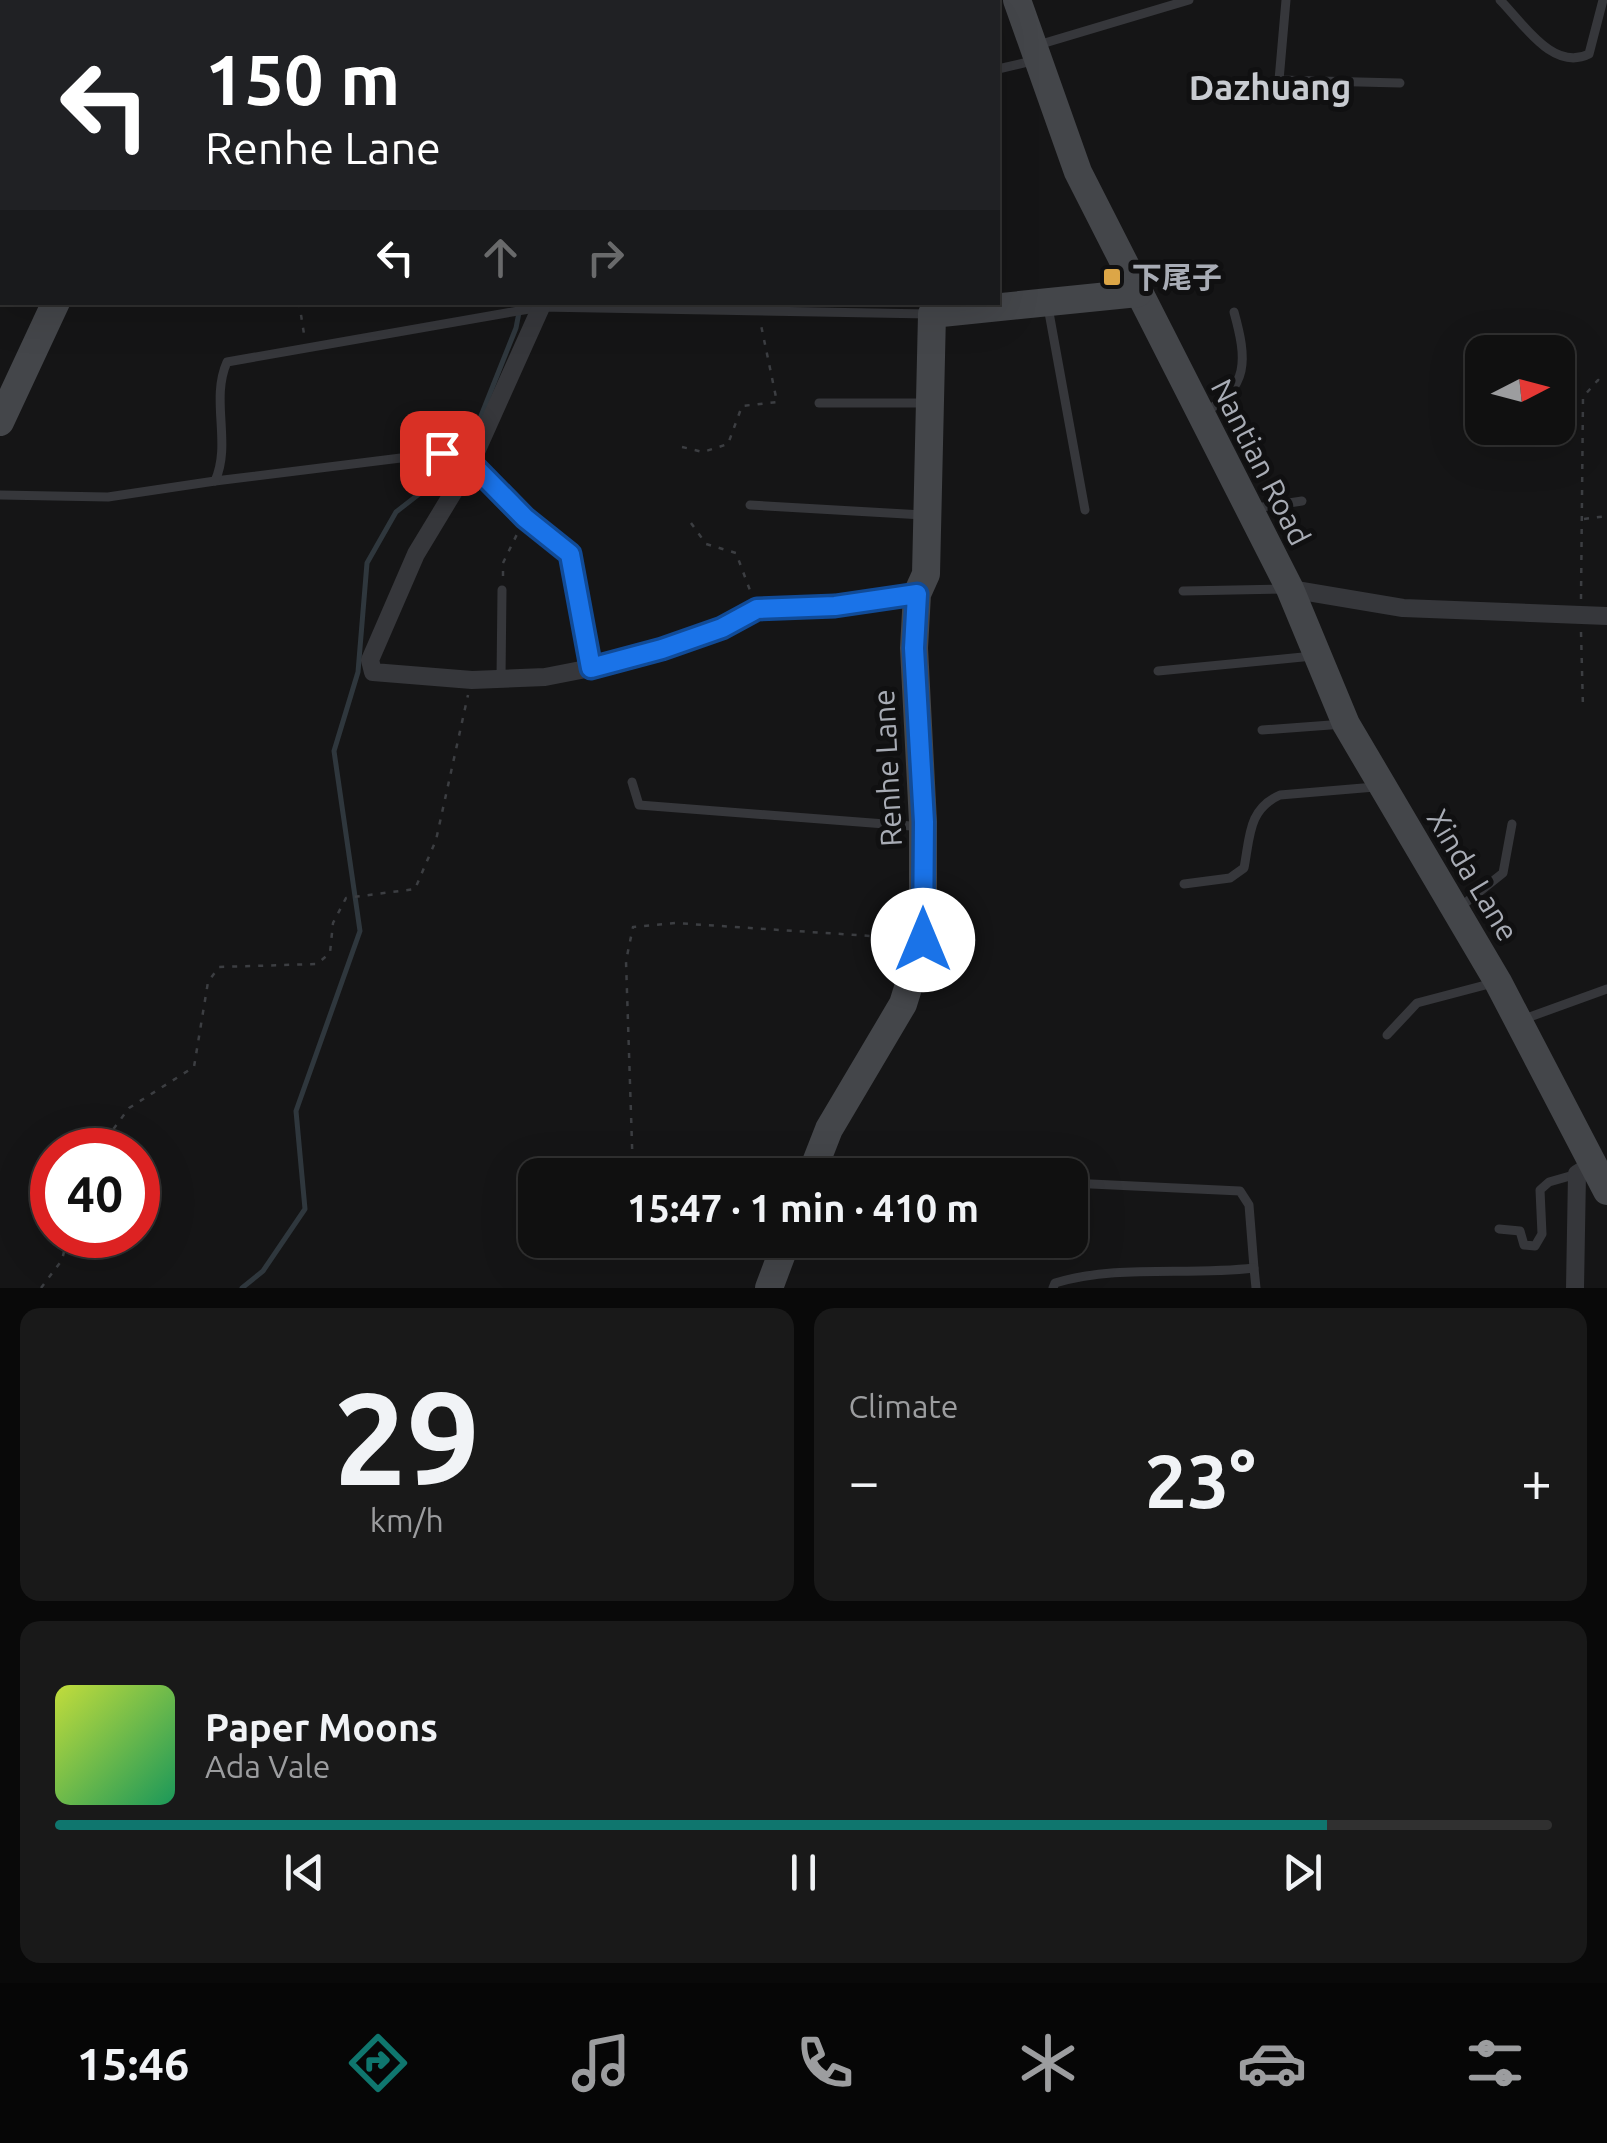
<!DOCTYPE html>
<html lang="en">
<head>
<meta charset="utf-8">
<style>
  body { margin:0; font-family:Ubuntu,"Noto Sans TC",sans-serif; background:#191919; color:#f1f3f6; height:100vh; display:flex; flex-direction:column; font-size:38px; white-space:nowrap }
  * { box-sizing:border-box; margin:0 }
  p { font-size:32px; color:#9c9d9f }
  .icon { flex:none; width:55px; height:55px; fill:none; stroke:currentColor; stroke-width:2; stroke-linecap:round; stroke-linejoin:round }
  .map { position:relative; height:1288px; overflow:hidden }
  .details { display:flex; flex-direction:column; gap:20px; padding:20px; background:#090909; flex:1 }
  .details>* { flex:none }
  .banner { position:absolute; left:0px; top:0px; width:1000px; height:305px; box-shadow:0 10px 40px #0002,0 0 0 2px #303030; background:#202124; color:#fff; overflow:hidden }
  .needle { width:65px; rotate:84deg }
  .controls { position:absolute; left:1465px; top:335px; display:grid; gap:20px }
  .controls a { display:grid; place-items:center; width:110px; height:110px; border-radius:20px; background:#101010; box-shadow:0 10px 40px #0002,0 0 0 2px #303030; font-size:50px }
  .speed { position:absolute; left:30px; top:1128px; display:flex; gap:20px; font-size:50px; font-weight:700; text-align:center }
  .speed>* { display:grid; place-content:center; width:130px; height:130px; border-radius:50%; background:#101010; box-shadow:0 10px 40px #0002,0 0 0 2px #303030; line-height:1 }
  .speed .limit { border:15px solid #d22; background:#fff; color:#111 }
  .pin { position:absolute; display:grid; place-items:center; width:85px; height:85px; color:#fff; margin:-42px; border-radius:20px; box-shadow:0 5px 15px #0006 }
  .me { position:absolute; width:110px; margin:-55px; rotate:0deg; stroke-linejoin:round; filter:drop-shadow(0 0 8px #0008) }
  .turn { display:flex; align-items:center; gap:35px; height:210px; padding:0 40px; font-size:45px }
  .turn .icon { width:130px; height:130px; stroke-width:2.5 }
  .turn b { display:block; font-size:70px; line-height:85px }
  .lanes { display:flex; align-items:center; height:95px; padding:0 40px; background:#0003; justify-content:center; gap:50px; direction:ltr }
  .lanes .off { opacity:.35 }
  .big { font-size:75px; font-weight:700; line-height:1.1 }
  .details .card { flex:1; display:flex; flex-direction:column; justify-content:center; gap:15px; min-width:0; padding:0 35px; border-radius:20px; background:#191919 }
  .details .dial { align-items:center; gap:0 }
  .dial b { font-size:130px; line-height:1 }
  .song { display:flex; align-items:center; gap:30px }
  .cover { width:120px; height:120px; border-radius:15px; background:linear-gradient(135deg,hsl(70 70% 55%),hsl(150 70% 35%)) }
  .played { height:10px; border-radius:5px; background:linear-gradient(90deg,#0f766e 85%,#303030 85%) }
  .keys { display:flex; justify-content:space-around; direction:ltr }
  .heat { display:flex; justify-content:space-between; align-items:center; font-size:55px; direction:ltr }
  .details .tiles { flex:1; display:grid; gap:20px; grid-template-columns:1fr 1fr }
  .card:last-child { grid-column:span 2 }
  .trip { position:absolute; left:518px; top:1158px; width:570px; height:100px; border-radius:20px; background:#101010; box-shadow:0 10px 40px #0002,0 0 0 2px #303030; font-weight:700; line-height:100px; text-align:center }
  .tabs { display:flex; height:160px; justify-content:space-around; align-items:center; background:#060606; color:#9c9d9f }
  .tabs .icon { width:70px; height:70px }
  .tabs .on { color:#0f766e }
  .tabs b { font-size:45px; color:#f1f3f6 }
  .map>svg:first-child { display:block }
  .lines { fill:none; stroke-linecap:round; stroke-linejoin:round }
  .stream { stroke:#2f373d; stroke-width:5 }
  .path { stroke:#3c3e42; stroke-width:2.5; stroke-dasharray:5 8; stroke-linecap:butt }
  .lane { stroke:#36373b; stroke-width:9 }
  .street { stroke:#36373b; stroke-width:18 }
  .secondary { stroke:#44464a; stroke-width:28 }
  .route-casing { stroke:#114b97; stroke-width:25 }
  .route { stroke:#1a73e8; stroke-width:18 }
  .poi-dot { fill:#dca647; stroke:#101011; stroke-width:4 }
  .labels { text-anchor:middle; dominant-baseline:central; stroke-width:10; stroke-linejoin:round; paint-order:stroke }
  .poi-label { font-size:30px; font-weight:bold; fill:#a8acb5; stroke:#101011; text-anchor:start }
  .street-label { font-size:30px; fill:#a8acb5; stroke:#101011 }
  .quarter-label { font-size:35px; font-weight:bold; fill:#c8cbd1; stroke:#101011 }
</style>
</head>
<body>
<div class="map">
<svg width="1607" height="1288" viewBox="0 0 1607 1288">
  <rect width="100%" height="100%" fill="#151516"/>
  <g class="lines">
    <g class="stream">
      <path d="M490 0V2"/>
      <path d="M242 1288 263 1271 305 1209 296 1111 360 931 334 751 358 672 367 563 396 512 446 473 469 446 516 328 521 302"/>
    </g>
    <g class="path">
      <path d="M299 302 304 334"/>
      <path d="M682 447 703 452 728 444 742 406 777 402 761 325"/>
      <path d="M1584 519 1607 516"/>
      <path d="M691 523 706 544 736 553 751 593"/>
      <path d="M503 576V563L520 528"/>
      <path d="M1581 599 1583 397 1598 380 1607 382"/>
      <path d="M1581 632 1583 708"/>
      <path d="M98 1150 129 1108 194 1067 208 982 219 967 317 964 330 953 333 923 346 898 415 889 436 840 468 695"/>
      <path d="M633 1175 626 961 633 927 675 923 901 938"/>
      <path d="M534 1185 535 1186"/>
      <path d="M41 1288 62 1260 68 1235"/>
    </g>
    <g class="lane">
      <path d="M614 0 615 2"/>
      <path d="M1286 0 1279 80 1400 83"/>
      <path d="M1500 0C1523 23 1553 72 1589 54L1603 0"/>
      <path d="M1038 45 1189 0"/>
      <path d="M998 69 1032 61"/>
      <path d="M1048 307 1085 510"/>
      <path d="M819 403H926"/>
      <path d="M1203 413C1250 388 1247 359 1234 312"/>
      <path d="M215 481 441 453 471 463 525 517 570 553 591 668"/>
      <path d="M0 495 108 497 215 481C232 443 210 400 227 362L541 307 929 314"/>
      <path d="M750 505 923 515"/>
      <path d="M1256 508 1302 501"/>
      <path d="M1183 591 1287 589"/>
      <path d="M1158 671 1313 656"/>
      <path d="M501 678 502 590"/>
      <path d="M1262 730 1344 724"/>
      <path d="M632 782 639 805 911 826 921 823"/>
      <path d="M1184 884 1230 878 1244 868C1250 837 1248 809 1280 795L1375 787"/>
      <path d="M1459 908 1503 873 1512 824"/>
      <path d="M1524 1019 1607 989"/>
      <path d="M1387 1035 1417 1003 1493 983"/>
      <path d="M1070 1183 1240 1191 1249 1205 1254 1268"/>
      <path d="M1499 1229 1520 1231 1524 1245 1535 1246 1542 1234 1540 1190 1549 1182 1577 1174"/>
      <path d="M1053 1288 1055 1283C1119 1264 1187 1276 1254 1268L1256 1288"/>
    </g>
    <g class="street">
      <path d="M541 307 471 463 416 554 370 660 373 672 472 680 545 677 632 660 722 628 757 609 835 606 917 594"/>
      <path d="M1290 589 1403 608 1607 616"/>
      <path d="M1575 1288 1577 1174 1593 1164"/>
    </g>
    <g class="secondary">
      <path d="M1017 0 1078 172 1290 589 1346 724 1498 982 1607 1191"/>
      <path d="M206 2 207 0"/>
      <path d="M0 422 56 302"/>
      <path d="M811 1175 829 1129 903 1004 923 940V822L914 648 917 594 926 574 932 314 1138 293"/>
      <path d="M769 1288 787 1240"/>
    </g>
  </g>
  <g class="lines">
    <g class="route-casing">
      <path id="route" d="M442 453 471 463 525 518 570 554 591 668 662 649 722 628 757 609 835 606 917 594 914 648 924 822 923 940"/>
    </g>
    <use href="#route" class="route"/>
  </g>
  <rect class="poi-dot" x="1102" y="267" width="20" height="20" rx="5"/>
  <g class="labels">
    <g class="poi-label">
      <text x="1132" y="277">下尾子</text>
    </g>
    <g class="street-label">
      <text transform="translate(1261 462) rotate(63)">Nantian Road</text>
      <text transform="translate(887 768) rotate(-93)">Renhe Lane</text>
      <text transform="translate(1473 875) rotate(59)">Xinda Lane</text>
    </g>
    <g class="quarter-label">
      <text x="1270" y="87">Dazhuang</text>
    </g>
  </g>
</svg>
<div class="controls">
<a><svg class="needle" viewBox="-14 -14 28 28"><path d="M0-13l5 13h-10z" fill="#e53935"/><path d="M0 13l5-13h-10z" fill="#9c9d9f"/></svg></a>
</div>
<div class="speed"><div class="limit">40</div></div>
<div class="pin" style="left:442px;top:453px;background:#d93025"><svg class="icon" aria-label="arrive" viewBox="0 0 24 24"><path d="M6 21V4h12l-3 4 3 4H6"/></svg></div>
<svg class="me" style="left:923px;top:940px" viewBox="-20 -20 40 40"><circle r="19" fill="#fff"/><path d="M0-13L10 11 0 6-10 11z" fill="#1a73e8"/></svg>
<div class="trip">15:47 · 1 min · 410 m</div>
<div class="banner">
<div class="turn"><svg class="icon" aria-label="left" viewBox="0 0 24 24"><path d="M17 20v-9H6M10 6l-5 5 5 5"/></svg><div><b>150 m</b>Renhe Lane</div></div>
<div class="lanes"><svg class="icon" aria-label="left" viewBox="0 0 24 24"><path d="M17 20v-9H6M10 6l-5 5 5 5"/></svg><svg class="icon off" aria-label="ahead" viewBox="0 0 24 24"><path d="M12 20V5M6 11l6-6 6 6"/></svg><svg class="icon off" aria-label="right" viewBox="0 0 24 24"><path d="M7 20v-9h11M14 6l5 5-5 5"/></svg></div>
</div>
</div>
<section class="details">
<div class="tiles">
<div class="card dial"><b>29</b><p>km/h</p></div>
<div class="card"><p>Climate</p>
<div class="heat"><a>−</a><b class="big">23°</b><a>+</a></div>
</div>
<div class="card">
<div class="song"><i class="cover"></i><div><b>Paper Moons</b><p>Ada Vale</p></div></div>
<div class="played"></div>
<div class="keys"><svg class="icon" aria-label="previous" viewBox="0 0 24 24"><path d="M18 5L8 12l10 7zM5 5v14"/></svg><svg class="icon" aria-label="pause" viewBox="0 0 24 24"><path d="M8 5v14M16 5v14"/></svg><svg class="icon" aria-label="next" viewBox="0 0 24 24"><path d="M6 5l10 7-10 7zM19 5v14"/></svg></div>
</div>
</div>
</section>
<nav class="tabs">
<b>15:46</b>
<svg class="icon on" aria-label="directions" viewBox="0 0 24 24"><path d="M12 3l9 9-9 9-9-9zM9 14v-3h6M13 9l2 2-2 2"/></svg>
<svg class="icon" aria-label="music" viewBox="0 0 24 24"><path d="M9 18V5l10-2v13"/><circle cx="6" cy="18" r="3"/><circle cx="16" cy="16" r="3"/></svg>
<svg class="icon" aria-label="phone" viewBox="0 0 24 24"><path d="M5 4h4l2 5-3 2q2 4 5 5l2-3 5 2v4C11 20 4 13 5 4z"/></svg>
<svg class="icon" aria-label="climate" viewBox="0 0 24 24"><path d="M12 3v18M4 7l16 10M4 17L20 7"/></svg>
<svg class="icon" aria-label="car" viewBox="0 0 24 24"><path d="M5 17H2v-5l4-1 3-4h7l3 4 3 1v5h-3M9 17h6M6 11h13"/><circle cx="7" cy="17" r="2"/><circle cx="17" cy="17" r="2"/></svg>
<svg class="icon" aria-label="filters" viewBox="0 0 24 24"><path d="M4 7h16M4 17h16"/><circle cx="9" cy="7" r="2"/><circle cx="15" cy="17" r="2"/></svg>
</nav>
</body>
</html>
